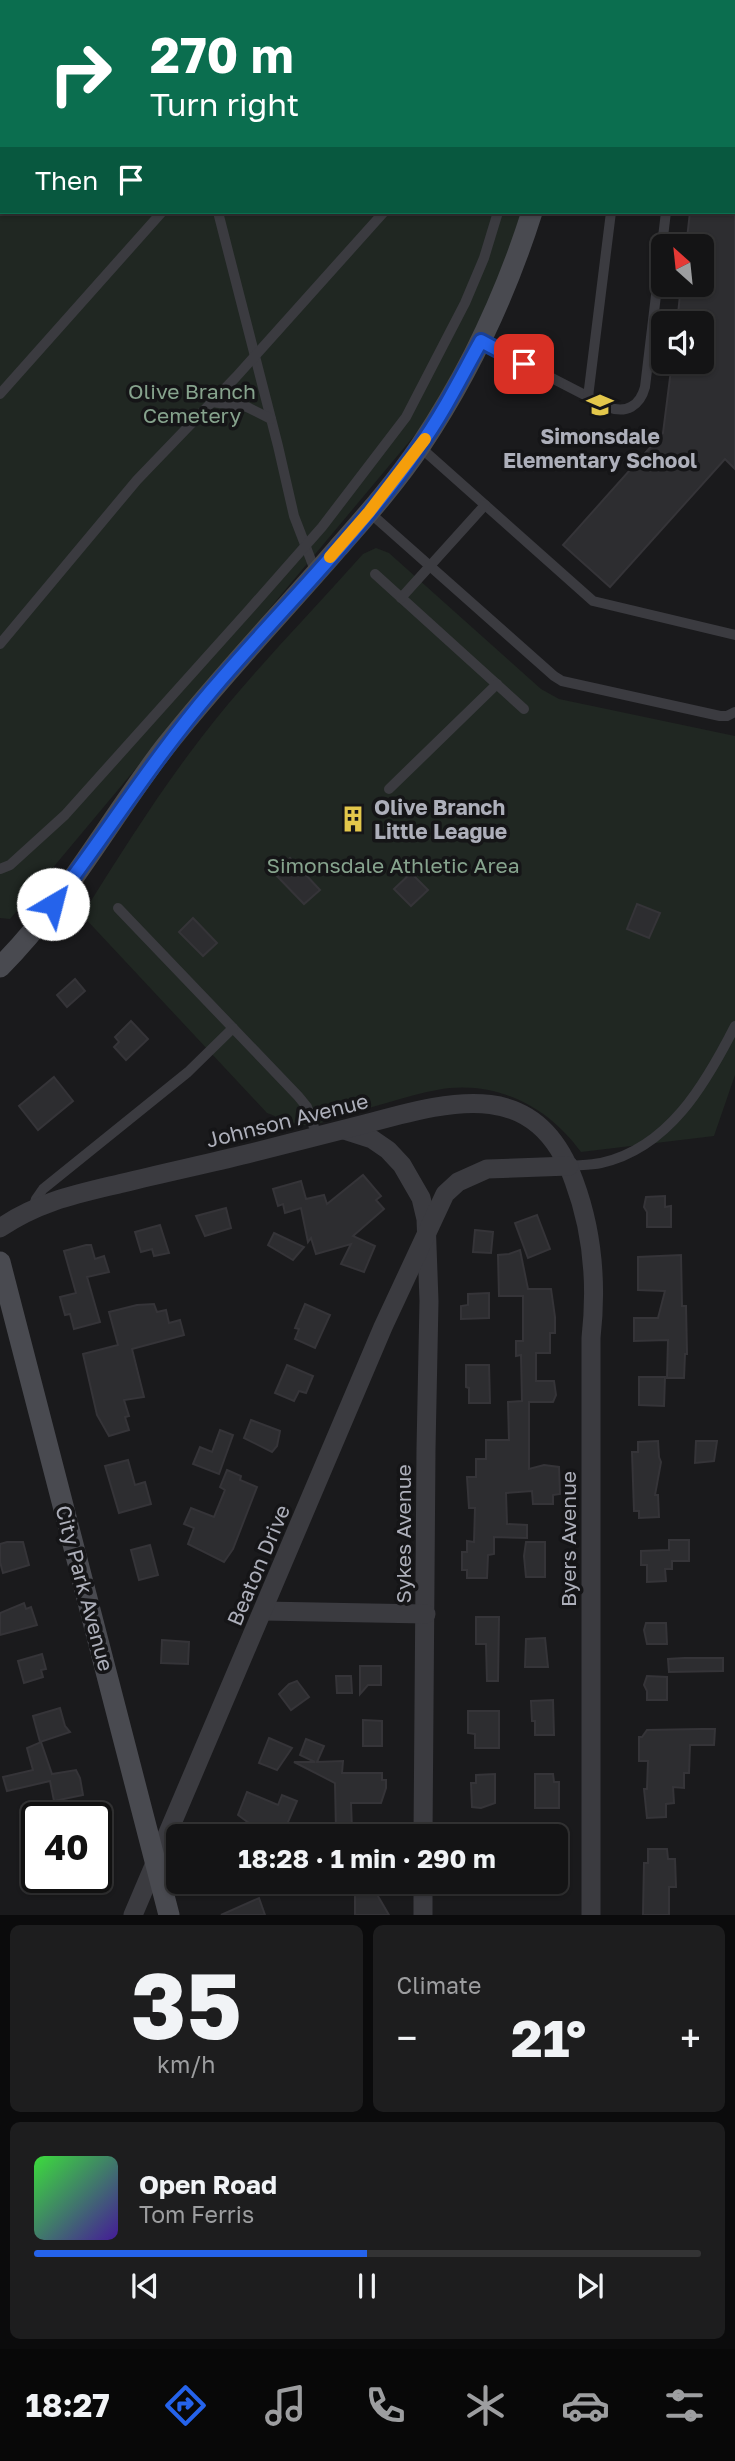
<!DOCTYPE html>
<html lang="en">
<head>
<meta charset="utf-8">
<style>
  body { margin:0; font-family:"Golos Text",sans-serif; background:#1d1d1e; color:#f1f3f6; height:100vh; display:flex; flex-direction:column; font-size:26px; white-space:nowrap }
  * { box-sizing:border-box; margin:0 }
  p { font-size:23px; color:#9d9ea0 }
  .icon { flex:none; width:38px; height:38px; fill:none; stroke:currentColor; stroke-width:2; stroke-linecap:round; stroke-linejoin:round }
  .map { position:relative; height:1915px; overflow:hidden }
  .details { display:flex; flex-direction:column; gap:10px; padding:10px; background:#0b0b0c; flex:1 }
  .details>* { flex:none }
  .banner { position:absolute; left:0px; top:0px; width:735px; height:214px; box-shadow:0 2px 5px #0004,0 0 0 2px #333334; background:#0b6e4f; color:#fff; overflow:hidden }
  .needle { width:46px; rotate:333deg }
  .tools { position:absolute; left:651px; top:234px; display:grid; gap:14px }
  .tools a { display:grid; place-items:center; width:63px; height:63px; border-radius:10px; background:#141415; box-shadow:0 2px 5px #0004,0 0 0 2px #333334; font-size:35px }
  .speed { position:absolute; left:21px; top:1802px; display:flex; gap:14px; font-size:35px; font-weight:700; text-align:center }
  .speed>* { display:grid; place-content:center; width:91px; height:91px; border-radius:50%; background:#141415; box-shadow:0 2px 5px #0004,0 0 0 2px #333334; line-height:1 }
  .speed .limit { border:4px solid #111; border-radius:10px; background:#fff; color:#111 }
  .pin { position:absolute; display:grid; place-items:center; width:60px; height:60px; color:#fff; margin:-30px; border-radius:14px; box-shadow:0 4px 10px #0006 }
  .me { position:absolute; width:77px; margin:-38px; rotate:37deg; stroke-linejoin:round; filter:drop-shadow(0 0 5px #0008) }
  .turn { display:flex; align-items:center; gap:24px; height:147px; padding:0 35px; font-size:32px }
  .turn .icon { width:91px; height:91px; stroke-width:2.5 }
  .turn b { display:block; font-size:49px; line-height:60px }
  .then { display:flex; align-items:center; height:66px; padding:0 35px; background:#0003; gap:14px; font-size:26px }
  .big { font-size:52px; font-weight:700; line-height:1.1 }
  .details .widget { flex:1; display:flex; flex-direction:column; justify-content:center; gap:10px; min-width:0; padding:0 24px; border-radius:10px; background:#1d1d1e }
  .details .dial { align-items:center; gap:0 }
  .dial b { font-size:91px; line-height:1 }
  .song { display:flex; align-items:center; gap:21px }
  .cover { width:84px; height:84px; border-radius:10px; background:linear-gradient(135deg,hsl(120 70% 55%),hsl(260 70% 35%)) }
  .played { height:7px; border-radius:4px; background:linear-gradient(90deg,#2563eb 50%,#333334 50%) }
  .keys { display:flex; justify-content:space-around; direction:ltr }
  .heat { display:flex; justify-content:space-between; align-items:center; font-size:38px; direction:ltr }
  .details .tiles { flex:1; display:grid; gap:10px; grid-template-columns:1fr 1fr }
  .widget:last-child { grid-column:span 2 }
  .trip { position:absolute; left:166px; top:1824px; width:402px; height:70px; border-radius:10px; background:#141415; box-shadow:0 2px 5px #0004,0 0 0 2px #333334; font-weight:700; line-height:70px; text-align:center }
  .tabs { display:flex; height:112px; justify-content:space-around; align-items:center; background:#080808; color:#9d9ea0 }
  .tabs .icon { width:49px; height:49px }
  .tabs .on { color:#2563eb }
  .tabs b { font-size:32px; color:#f1f3f6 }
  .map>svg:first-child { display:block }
  .green { fill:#202722 }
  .building { fill:#2d2d30; stroke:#353438; stroke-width:2 }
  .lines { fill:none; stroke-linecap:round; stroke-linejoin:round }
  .lane { stroke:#3b3b40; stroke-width:10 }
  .street { stroke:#3b3b40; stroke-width:19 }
  .secondary { stroke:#494a50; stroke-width:21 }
  .route-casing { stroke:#184099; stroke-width:18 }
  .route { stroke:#2563eb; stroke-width:12 }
  .slow { stroke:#f59e0b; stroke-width:12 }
  .labels { text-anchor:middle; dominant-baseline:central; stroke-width:7; stroke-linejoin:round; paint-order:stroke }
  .park-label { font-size:21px; fill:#86a38d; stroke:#151517 }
  .poi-label { font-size:21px; font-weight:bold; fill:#adafba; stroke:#151517 }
  .street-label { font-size:21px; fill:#adafba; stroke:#151517 }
</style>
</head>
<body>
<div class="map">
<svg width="735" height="1915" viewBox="0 0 735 1915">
  <rect width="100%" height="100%" fill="#1a1a1c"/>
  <g class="green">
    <path d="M0 0H567L568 2H2V212H523L499 283 429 418 10 919 0 918Z"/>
    <path d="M376 548 389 553 541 689 559 699 735 736V1075L714 1136 581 1152C548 1106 495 1079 437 1090 410 1095 382 1105 354 1112 342 1116 315 1127 303 1125 291 1124 278 1117 267 1113L82 915C120 855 157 795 201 738 251 673 309 615 363 554Z"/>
  </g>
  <g class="building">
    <path d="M690 212H735V469L725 459 610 587 563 545 663 433 672 362H702V324H677L681 285H702V247H686Z"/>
    <path d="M290 858 320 890 304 904 274 873Z"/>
    <path d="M411 873 428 890 411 906 394 889Z"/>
    <path d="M637 904 660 913 649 938 627 929Z"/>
    <path d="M193 918 217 943 203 956 179 932Z"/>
    <path d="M75 979 85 991 67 1007 57 995Z"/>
    <path d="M131 1021 148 1039 126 1060 114 1047 119 1042 115 1037Z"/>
    <path d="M54 1077 73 1101 38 1130 19 1106Z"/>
    <path d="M363 1175 381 1196 376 1200 384 1209 353 1236 375 1246 364 1272 341 1264 351 1244 316 1254 311 1238 308 1242 301 1208 285 1213 283 1204 278 1206 273 1189 301 1181 306 1199 324 1195 327 1204Z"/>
    <path d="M665 1196V1207L671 1206V1227H647V1212L644 1207 646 1197Z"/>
    <path d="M226 1208 231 1228 205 1236 196 1216Z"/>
    <path d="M537 1215 550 1249 528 1258 515 1223Z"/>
    <path d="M160 1225 169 1253 154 1256 152 1249 141 1252 135 1232Z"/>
    <path d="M475 1230 493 1232 491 1253 473 1252Z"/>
    <path d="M274 1233 304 1247 293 1260 268 1245Z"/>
    <path d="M86 1245H91L95 1259 104 1256 109 1272 87 1277 100 1322 74 1329 70 1314 65 1315 60 1297 76 1293 64 1251Z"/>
    <path d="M520 1250 528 1289H551L555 1317V1333H550V1353H536V1381H554L556 1395 553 1402H529V1469L544 1465 559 1467 560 1494 553 1495V1504H533L532 1491 506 1493 507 1524 527 1525V1538L494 1537V1554L488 1555 487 1578H467V1570H462V1552H467V1541L474 1542 475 1508H469L467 1477H476V1459H486V1440H509L508 1402 522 1401 521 1355 516 1356V1341H523V1296H499L498 1255 509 1254Z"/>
    <path d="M681 1255 682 1306H686L687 1354H685L684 1378H667L668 1340 634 1341V1318H658L665 1291 638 1290V1257Z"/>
    <path d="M489 1293V1318L461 1319V1306L468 1305V1294Z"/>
    <path d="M154 1304 157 1312 166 1310 169 1323 180 1320 184 1335 132 1349 144 1397 124 1400 129 1416 125 1417 129 1430 109 1436 97 1415 83 1354 118 1345 109 1312 137 1305Z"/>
    <path d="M305 1304 330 1315 315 1348 295 1339 299 1329 295 1328Z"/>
    <path d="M287 1365 313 1376 306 1393 299 1391 294 1401 275 1393Z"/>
    <path d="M466 1365H489L490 1403H469V1388L466 1387Z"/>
    <path d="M639 1377H665L664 1406 639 1405Z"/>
    <path d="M251 1420 280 1431 277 1446 272 1452 244 1438Z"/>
    <path d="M220 1430 233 1435 219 1474 193 1464 200 1447 212 1452Z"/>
    <path d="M658 1441 659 1457 661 1462 655 1495H658L659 1517 639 1518V1511H634L632 1452H638V1442Z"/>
    <path d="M696 1441H717L714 1461 695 1463Z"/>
    <path d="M128 1460 135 1485 145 1482 151 1504 119 1513 105 1466Z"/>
    <path d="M227 1470 241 1476 240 1480 257 1487 233 1549 224 1562 188 1544 194 1528 184 1524 191 1508 214 1517 225 1490 220 1487Z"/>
    <path d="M669 1540H689V1561H672V1569H665L666 1581 647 1582V1565H641V1551L669 1550Z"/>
    <path d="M7 1542H23L29 1565 3 1573 0 1562V1544Z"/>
    <path d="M526 1542H545V1577H526L524 1556Z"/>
    <path d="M150 1545 158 1575 139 1580 131 1550Z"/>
    <path d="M24 1603 26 1609 31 1607 37 1625 0 1635V1613Z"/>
    <path d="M476 1617H499L498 1681H487L486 1644H476Z"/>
    <path d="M646 1623H666L667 1644H647L644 1630Z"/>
    <path d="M545 1638 548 1667H525L526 1639Z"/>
    <path d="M162 1640 189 1642 188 1664 161 1663Z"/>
    <path d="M42 1654 46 1669 41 1670 43 1677 24 1683 18 1661Z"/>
    <path d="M684 1658H723V1671L669 1672 668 1659Z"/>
    <path d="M360 1666H381V1685H368L360 1694Z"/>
    <path d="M336 1676H351L352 1693H337Z"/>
    <path d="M647 1676 667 1677V1700H647V1691L644 1685Z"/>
    <path d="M297 1681 309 1697 291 1710 279 1694 289 1684Z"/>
    <path d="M553 1700 554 1735H535V1721H532L531 1701Z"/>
    <path d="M60 1708 65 1726 70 1732 40 1742 33 1716Z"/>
    <path d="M468 1711H499V1748H475V1734L468 1733Z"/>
    <path d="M363 1720 382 1721V1746H363Z"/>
    <path d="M701 1729H715L714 1745H690L689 1773H684V1788L673 1787 674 1803 666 1804V1817L647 1818 644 1789H647L648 1761H639V1737H642L647 1730Z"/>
    <path d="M269 1738 292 1748 277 1770 259 1763Z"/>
    <path d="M306 1739 324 1746 317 1762 343 1761 342 1773H382V1780H386V1788L381 1803H351L352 1830 336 1831 335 1783 294 1762H315L300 1755Z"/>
    <path d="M41 1742 52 1774 76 1770 80 1778 83 1795 54 1801 50 1781 7 1791 3 1777 33 1770 27 1748Z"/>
    <path d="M495 1774V1803L481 1808 472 1807 471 1783H476V1775Z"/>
    <path d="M535 1774H553L554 1782H559V1808H535Z"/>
    <path d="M247 1792 278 1805 282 1795 297 1801 282 1836 249 1823 238 1815Z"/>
    <path d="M648 1849H667L668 1859H675L676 1887H669V1915H643L644 1863H648Z"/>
    <path d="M375 1891 389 1915H355V1892Z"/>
    <path d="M259 1898 265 1915H221Z"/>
  </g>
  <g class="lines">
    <g class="lane">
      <path d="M166 0 167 2"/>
      <path d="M545 0 547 2"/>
      <path d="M131 2 132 0"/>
      <path d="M350 2 352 0"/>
      <path d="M0 146 2 144"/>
      <path d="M218 212 278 446 294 516 316 573"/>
      <path d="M480 341 608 407C626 414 640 406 645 387L666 212"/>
      <path d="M0 394 162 212"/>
      <path d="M588 397 611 212"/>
      <path d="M212 402 247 407 271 419"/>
      <path d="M420 447 593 601 735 635"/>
      <path d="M369 512 554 676 562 681 720 716H727L735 712"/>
      <path d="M375 574 524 709"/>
      <path d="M401 598 485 505"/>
      <path d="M0 644 137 480 236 377 384 212"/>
      <path d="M389 789 497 684"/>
      <path d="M0 869 10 865 65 815 248 611 322 527 406 417 465 303 484 258 498 212"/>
      <path d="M118 908 298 1096 307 1107 317 1136"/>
      <path d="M569 1166C579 1165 591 1165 601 1163 669 1148 706 1083 735 1026"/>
      <path d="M33 1209 36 1199 43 1189 188 1072 233 1028"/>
    </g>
    <g class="street">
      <path d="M344 1130 372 1139 388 1150 402 1165 421 1198 426 1219 429 1301 426 1449 423 1836"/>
      <path d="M0 1228C40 1201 77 1194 123 1183 164 1173 206 1164 247 1154 286 1144 326 1134 365 1124 451 1101 536 1075 574 1181 593 1232 597 1285 591 1338V1915"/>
      <path d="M263 1611 426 1614"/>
      <path d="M133 1915 383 1327 445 1194 458 1182 487 1169 569 1166"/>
      <path d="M423 1915V1881"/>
    </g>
    <g class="secondary">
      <path d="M595 2 596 0"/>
      <path d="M0 967C65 902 109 820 165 747 219 678 281 614 338 548 367 515 397 481 421 445 469 373 506 294 532 212"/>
      <path d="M0 1262 169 1915"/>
    </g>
  </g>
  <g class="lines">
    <g class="route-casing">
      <path id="route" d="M53 904C107 833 154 758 212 690 281 609 358 535 419 447 443 414 461 377 481 341L524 364"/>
    </g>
    <use href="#route" class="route"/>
    <path class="slow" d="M330 557 369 512 425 439"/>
  </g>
  <defs>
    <g id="school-bare" transform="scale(2.1)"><path d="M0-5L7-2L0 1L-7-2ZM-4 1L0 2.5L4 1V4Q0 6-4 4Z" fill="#e3c74b" stroke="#151517" stroke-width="2.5" paint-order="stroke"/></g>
    <g id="building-bare" transform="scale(2.1)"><path d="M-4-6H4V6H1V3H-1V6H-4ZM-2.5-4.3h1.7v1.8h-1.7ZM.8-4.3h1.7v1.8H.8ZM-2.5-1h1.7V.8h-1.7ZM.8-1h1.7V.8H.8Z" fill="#e3c74b" stroke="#151517" stroke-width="2.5" paint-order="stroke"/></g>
  </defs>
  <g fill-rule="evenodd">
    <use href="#school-bare" x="600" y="405"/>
    <use href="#building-bare" x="353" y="819"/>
  </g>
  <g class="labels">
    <g class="park-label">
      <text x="192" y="391">Olive Branch<tspan x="192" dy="24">Cemetery</tspan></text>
      <text x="393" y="865">Simonsdale Athletic Area</text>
    </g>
    <g class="poi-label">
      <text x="600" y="436">Simonsdale<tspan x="600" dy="24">Elementary School</tspan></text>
      <text x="374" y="807" text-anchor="start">Olive Branch<tspan x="374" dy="24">Little League</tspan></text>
    </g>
    <g class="street-label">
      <text transform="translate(287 1120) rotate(-14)">Johnson Avenue</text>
      <text transform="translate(403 1534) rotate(-90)">Sykes Avenue</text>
      <text transform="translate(568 1539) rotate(-90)">Byers Avenue</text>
      <text transform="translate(258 1565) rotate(-67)">Beaton Drive</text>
      <text transform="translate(85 1588) rotate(75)">City Park Avenue</text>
    </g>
  </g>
</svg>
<div class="tools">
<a><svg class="needle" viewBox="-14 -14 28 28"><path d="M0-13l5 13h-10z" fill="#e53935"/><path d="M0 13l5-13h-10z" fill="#9d9ea0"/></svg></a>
<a><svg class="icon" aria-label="sound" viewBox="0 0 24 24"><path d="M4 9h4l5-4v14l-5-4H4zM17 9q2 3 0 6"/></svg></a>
</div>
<div class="speed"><div class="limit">40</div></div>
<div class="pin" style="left:524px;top:364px;background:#d93025"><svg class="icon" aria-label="arrive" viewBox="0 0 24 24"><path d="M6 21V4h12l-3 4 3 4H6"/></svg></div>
<svg class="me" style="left:53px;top:904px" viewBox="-20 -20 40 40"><circle r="19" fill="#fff"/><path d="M0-13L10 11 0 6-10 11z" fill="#2563eb"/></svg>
<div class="trip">18:28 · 1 min · 290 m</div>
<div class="banner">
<div class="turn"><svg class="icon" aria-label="right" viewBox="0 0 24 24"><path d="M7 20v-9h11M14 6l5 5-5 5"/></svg><div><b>270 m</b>Turn right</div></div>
<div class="then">Then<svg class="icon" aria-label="arrive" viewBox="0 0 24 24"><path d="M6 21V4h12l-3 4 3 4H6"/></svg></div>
</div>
</div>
<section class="details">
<div class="tiles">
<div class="widget dial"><b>35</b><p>km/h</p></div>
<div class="widget"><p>Climate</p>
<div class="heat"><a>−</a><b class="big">21°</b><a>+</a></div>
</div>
<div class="widget">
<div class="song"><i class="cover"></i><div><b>Open Road</b><p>Tom Ferris</p></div></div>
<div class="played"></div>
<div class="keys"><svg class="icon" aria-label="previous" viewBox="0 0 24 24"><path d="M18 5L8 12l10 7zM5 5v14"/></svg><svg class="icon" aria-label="pause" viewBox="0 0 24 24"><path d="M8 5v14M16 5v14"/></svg><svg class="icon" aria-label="next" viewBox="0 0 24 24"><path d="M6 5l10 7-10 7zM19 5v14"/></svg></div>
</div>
</div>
</section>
<nav class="tabs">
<b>18:27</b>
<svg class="icon on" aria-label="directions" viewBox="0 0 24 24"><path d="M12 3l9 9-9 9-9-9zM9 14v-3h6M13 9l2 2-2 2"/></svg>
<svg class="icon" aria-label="music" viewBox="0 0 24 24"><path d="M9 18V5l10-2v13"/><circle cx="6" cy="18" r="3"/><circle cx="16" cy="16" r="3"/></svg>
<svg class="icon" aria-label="phone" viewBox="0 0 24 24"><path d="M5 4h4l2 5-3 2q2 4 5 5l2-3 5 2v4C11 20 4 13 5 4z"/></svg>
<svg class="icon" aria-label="climate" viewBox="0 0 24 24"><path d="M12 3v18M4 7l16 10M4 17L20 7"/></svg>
<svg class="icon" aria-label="car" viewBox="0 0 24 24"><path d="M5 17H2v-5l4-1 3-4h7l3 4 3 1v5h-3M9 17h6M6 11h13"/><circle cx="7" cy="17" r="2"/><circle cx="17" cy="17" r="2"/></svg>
<svg class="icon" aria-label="filters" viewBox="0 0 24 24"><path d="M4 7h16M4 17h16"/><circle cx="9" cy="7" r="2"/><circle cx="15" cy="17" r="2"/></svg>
</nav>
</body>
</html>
